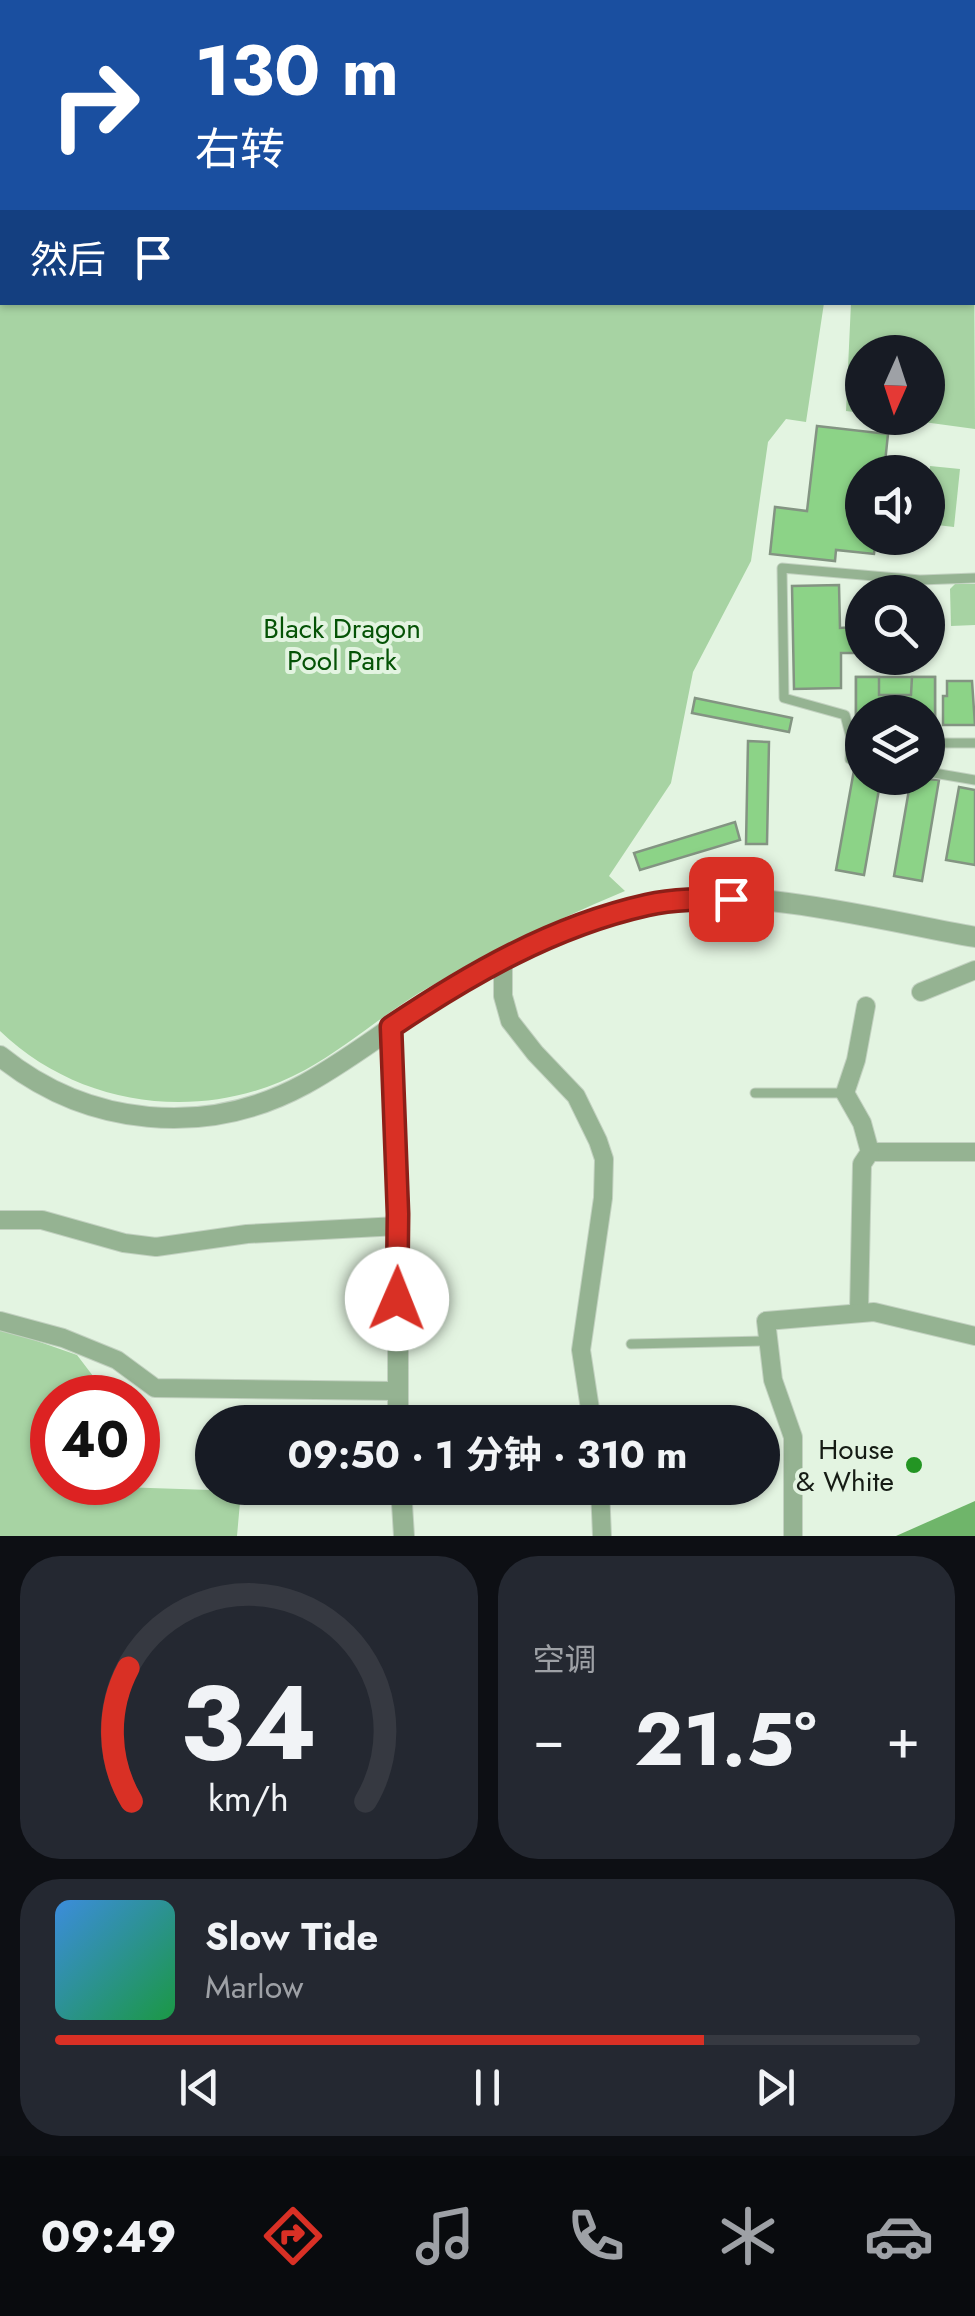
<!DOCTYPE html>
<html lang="zh">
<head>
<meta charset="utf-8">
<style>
  body { margin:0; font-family:Jost,"Noto Sans SC",sans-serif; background:#242831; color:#f1f3f6; height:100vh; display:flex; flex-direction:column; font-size:38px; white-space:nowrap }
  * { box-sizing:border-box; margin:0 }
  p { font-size:32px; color:#9ea1a6 }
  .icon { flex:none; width:55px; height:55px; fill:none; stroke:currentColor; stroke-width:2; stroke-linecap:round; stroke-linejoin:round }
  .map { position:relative; height:1536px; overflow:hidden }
  .drawer { display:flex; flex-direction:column; gap:20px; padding:20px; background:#0d0f14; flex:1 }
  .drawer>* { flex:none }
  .hud { position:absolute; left:0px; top:0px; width:975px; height:305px; box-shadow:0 2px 8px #0004; background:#1a4fa0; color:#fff; overflow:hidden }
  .needle { width:65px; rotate:183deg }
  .tools { position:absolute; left:845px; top:335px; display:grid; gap:20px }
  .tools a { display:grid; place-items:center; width:100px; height:100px; border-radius:50%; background:#171b24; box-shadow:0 2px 8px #0004; font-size:50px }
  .speed { position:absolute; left:30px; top:1375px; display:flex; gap:20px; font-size:50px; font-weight:700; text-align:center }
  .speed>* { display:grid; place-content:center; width:130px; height:130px; border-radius:50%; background:#171b24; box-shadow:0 2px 8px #0004; line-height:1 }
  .speed .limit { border:15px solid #d22; background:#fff; color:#111 }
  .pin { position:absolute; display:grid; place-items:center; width:85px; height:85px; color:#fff; margin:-42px; border-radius:20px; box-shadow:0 5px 15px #0006 }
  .me { position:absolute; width:110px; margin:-55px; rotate:1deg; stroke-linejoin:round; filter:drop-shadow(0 0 8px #0008) }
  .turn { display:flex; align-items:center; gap:35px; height:210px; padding:0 30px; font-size:45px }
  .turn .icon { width:130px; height:130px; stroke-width:2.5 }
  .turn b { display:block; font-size:70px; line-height:85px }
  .then { display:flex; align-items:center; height:95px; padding:0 30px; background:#0003; gap:20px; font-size:38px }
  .big { font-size:75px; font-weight:700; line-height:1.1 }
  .drawer .card { flex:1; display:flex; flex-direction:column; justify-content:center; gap:15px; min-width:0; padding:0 35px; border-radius:40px; background:#242831 }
  .drawer .dial { align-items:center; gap:0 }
  .dial svg { height:260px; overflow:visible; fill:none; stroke:#363941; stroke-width:7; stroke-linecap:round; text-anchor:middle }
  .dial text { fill:#f1f3f6; stroke:none }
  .song { display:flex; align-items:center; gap:30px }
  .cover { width:120px; height:120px; border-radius:15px; background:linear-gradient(135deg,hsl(210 70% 55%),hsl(140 70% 35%)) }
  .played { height:10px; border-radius:5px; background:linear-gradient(90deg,#d93025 75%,#363941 75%) }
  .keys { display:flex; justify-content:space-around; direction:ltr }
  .heat { display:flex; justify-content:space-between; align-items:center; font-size:55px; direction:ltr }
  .drawer .tiles { flex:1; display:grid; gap:20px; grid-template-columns:1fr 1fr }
  .card:last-child { grid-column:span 2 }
  .trip { position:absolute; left:195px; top:1405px; width:585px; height:100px; border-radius:50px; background:#171b24; box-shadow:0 2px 8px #0004; font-weight:700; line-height:100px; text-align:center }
  .tabs { display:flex; height:160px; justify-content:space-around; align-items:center; background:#090b0e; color:#9ea1a6 }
  .tabs .icon { width:70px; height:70px }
  .tabs .selected { color:#d93025 }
  .tabs b { font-size:45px; color:#f1f3f6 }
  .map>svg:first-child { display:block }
  .green { fill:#a7d3a3 }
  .water { fill:#6fb56a }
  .building { fill:#8cd387; stroke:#839482; stroke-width:2.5 }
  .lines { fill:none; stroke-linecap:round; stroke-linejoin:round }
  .service-casing { stroke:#c2d1c0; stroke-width:11 }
  .minor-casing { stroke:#c2d1c0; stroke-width:20 }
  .tertiary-casing { stroke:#c2d1c0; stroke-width:22 }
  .service { stroke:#95b392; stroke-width:9 }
  .minor { stroke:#95b392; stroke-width:18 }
  .tertiary { stroke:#95b392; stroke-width:20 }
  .route-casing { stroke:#8d1f18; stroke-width:25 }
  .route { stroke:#d93025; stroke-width:18 }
  .poi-dot { fill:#239523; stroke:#e3f4e1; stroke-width:4 }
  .labels { text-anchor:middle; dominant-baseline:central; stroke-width:8; stroke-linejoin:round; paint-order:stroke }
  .park-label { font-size:28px; fill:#055306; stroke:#e3f4e1 }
  .poi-label { font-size:28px; fill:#161c15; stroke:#e3f4e1; text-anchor:end }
</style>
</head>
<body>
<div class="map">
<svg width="975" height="1536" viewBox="0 0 975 1536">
  <rect width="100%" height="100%" fill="#e3f4e1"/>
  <g class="green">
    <path d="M0 0H869L2 2V302L824 303 806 422 786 419 768 442 751 561 693 672 671 783 609 876 625 891C553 921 486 954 419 993 380 1017 345 1048 305 1070 206 1124 81 1109 0 1031Z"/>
    <path d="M973 49 975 429 894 418H928V352H862V413L846 411 851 303 972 302Z"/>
    <path d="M930 466 960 469 954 527 928 524Z"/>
    <path d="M955 584H975V625L951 626 950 589Z"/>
    <path d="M0 1328 77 1355 109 1397 52 1398V1482H119L120 1487 241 1491 237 1536H0Z"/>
  </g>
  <path class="water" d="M975 1501V1536H896Z"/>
  <g class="building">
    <path d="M817 426 888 434 884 472H862V538H876L874 554 836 550 835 561 770 554 775 507 807 511Z"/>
    <path d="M839 585 840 628 854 627 855 653H841V688L794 689 792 586Z"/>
    <path d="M856 677H935V719H928V712H862V719H856Z"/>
    <path d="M856 677H879V695H911L912 677H935V719H928V712H862V719H856Z"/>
    <path d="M947 681H972L975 725H943V696H947Z"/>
    <path d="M695 698 792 718 789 732 692 713Z"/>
    <path d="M748 741 769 742 767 844H746Z"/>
    <path d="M854 770 862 772V778H881L864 875 836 870Z"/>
    <path d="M911 778 939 780 922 881 894 876Z"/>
    <path d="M959 787 975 790V865L946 860Z"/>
    <path d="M735 822 740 840 640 870 634 853Z"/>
  </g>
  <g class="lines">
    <g class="service-casing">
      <g id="service">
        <path d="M851 738 850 759 862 761"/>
        <path d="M862 741 851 738 845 715 784 698 782 568 920 580 975 578"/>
        <path d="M928 743H975"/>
        <path d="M928 772 975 780"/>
        <path d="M755 1093H845"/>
        <path d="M631 1344 768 1341"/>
      </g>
    </g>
    <g class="minor-casing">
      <g id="minor">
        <path d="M503 959V996L510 1021 535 1053 576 1096 598 1141 604 1159 603 1198 581 1350 592 1422"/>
        <path d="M921 992 975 970"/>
        <path d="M870 1152H975"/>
        <path d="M0 1220H42L124 1243 156 1247 247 1234 398 1226"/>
        <path d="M859 1311 862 1164 870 1152 862 1123 845 1093 856 1060 866 1006"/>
        <path d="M0 1321 63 1338 117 1360 155 1388 397 1391"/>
        <path d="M600 1488 602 1536"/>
        <path d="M793 1536V1437L773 1380 766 1321 874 1312 975 1336"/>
      </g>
    </g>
    <g class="tertiary-casing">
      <g id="tertiary">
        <path d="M391 1027 398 1214V1422"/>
        <path d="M0 1056C88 1127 206 1138 305 1084 360 1054 409 1012 463 980 518 947 583 920 645 905 741 882 878 920 975 937"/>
        <path d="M401 1488 404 1536"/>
      </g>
    </g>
    <use href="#service" class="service"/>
    <use href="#minor" class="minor"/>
    <use href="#tertiary" class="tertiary"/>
  </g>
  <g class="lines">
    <g class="route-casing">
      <path id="route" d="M397 1299 398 1214 391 1027C470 974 553 926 647 905 674 899 703 899 731 899"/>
    </g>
    <use href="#route" class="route"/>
  </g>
  <circle class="poi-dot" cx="914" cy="1465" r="10"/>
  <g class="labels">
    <g class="park-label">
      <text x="342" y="628">Black Dragon<tspan x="342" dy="32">Pool Park</tspan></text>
    </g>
    <g class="poi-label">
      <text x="894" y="1449">House<tspan x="894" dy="32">&amp; White</tspan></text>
    </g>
  </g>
</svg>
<div class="tools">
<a><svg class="needle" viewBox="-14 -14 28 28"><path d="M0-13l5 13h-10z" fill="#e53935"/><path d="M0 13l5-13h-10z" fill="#9ea1a6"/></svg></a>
<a><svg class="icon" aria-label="sound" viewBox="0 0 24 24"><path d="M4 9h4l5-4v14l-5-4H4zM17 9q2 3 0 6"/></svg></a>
<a><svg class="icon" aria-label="search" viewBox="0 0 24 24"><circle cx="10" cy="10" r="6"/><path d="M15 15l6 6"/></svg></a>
<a><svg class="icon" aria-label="layers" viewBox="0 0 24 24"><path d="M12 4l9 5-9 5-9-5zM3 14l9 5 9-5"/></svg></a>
</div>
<div class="speed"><div class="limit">40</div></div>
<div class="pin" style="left:731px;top:899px;background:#d93025"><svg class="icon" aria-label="arrive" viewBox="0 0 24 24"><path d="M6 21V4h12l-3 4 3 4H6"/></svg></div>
<svg class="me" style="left:397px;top:1299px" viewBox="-20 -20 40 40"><circle r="19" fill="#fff"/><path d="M0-13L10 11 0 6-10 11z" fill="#d93025"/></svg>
<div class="trip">09:50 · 1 分钟 · 310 m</div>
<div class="hud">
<div class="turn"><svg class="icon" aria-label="right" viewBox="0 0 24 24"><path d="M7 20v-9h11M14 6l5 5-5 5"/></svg><div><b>130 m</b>右转</div></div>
<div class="then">然后<svg class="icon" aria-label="arrive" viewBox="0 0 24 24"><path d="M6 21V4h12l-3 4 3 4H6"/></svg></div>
</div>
</div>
<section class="drawer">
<div class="tiles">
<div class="card dial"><svg viewBox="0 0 100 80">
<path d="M14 69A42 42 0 1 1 86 69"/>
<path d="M14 69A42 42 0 0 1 13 28" stroke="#d93025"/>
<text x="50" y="56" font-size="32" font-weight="700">34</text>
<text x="50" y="72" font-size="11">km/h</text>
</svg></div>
<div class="card"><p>空调</p>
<div class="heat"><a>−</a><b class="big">21.5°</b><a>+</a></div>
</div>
<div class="card">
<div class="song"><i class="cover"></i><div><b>Slow Tide</b><p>Marlow</p></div></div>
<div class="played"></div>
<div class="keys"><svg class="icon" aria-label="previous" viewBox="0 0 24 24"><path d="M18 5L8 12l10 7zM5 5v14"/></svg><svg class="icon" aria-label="pause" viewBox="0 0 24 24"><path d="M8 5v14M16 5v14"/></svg><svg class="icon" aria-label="next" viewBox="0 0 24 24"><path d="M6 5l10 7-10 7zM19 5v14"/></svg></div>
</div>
</div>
</section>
<nav class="tabs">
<b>09:49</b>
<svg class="icon selected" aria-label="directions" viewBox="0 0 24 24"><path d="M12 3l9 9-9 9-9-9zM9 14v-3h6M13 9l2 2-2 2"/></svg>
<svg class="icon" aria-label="music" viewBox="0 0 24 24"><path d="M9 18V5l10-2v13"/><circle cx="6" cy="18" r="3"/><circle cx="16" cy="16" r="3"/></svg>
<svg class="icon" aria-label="phone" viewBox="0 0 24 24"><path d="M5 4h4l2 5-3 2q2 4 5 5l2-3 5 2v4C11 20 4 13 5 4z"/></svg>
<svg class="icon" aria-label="climate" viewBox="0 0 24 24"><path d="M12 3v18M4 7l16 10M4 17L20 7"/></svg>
<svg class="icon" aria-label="car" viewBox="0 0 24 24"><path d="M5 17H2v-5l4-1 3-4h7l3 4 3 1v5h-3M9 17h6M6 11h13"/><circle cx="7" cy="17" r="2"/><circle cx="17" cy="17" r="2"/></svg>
</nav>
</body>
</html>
